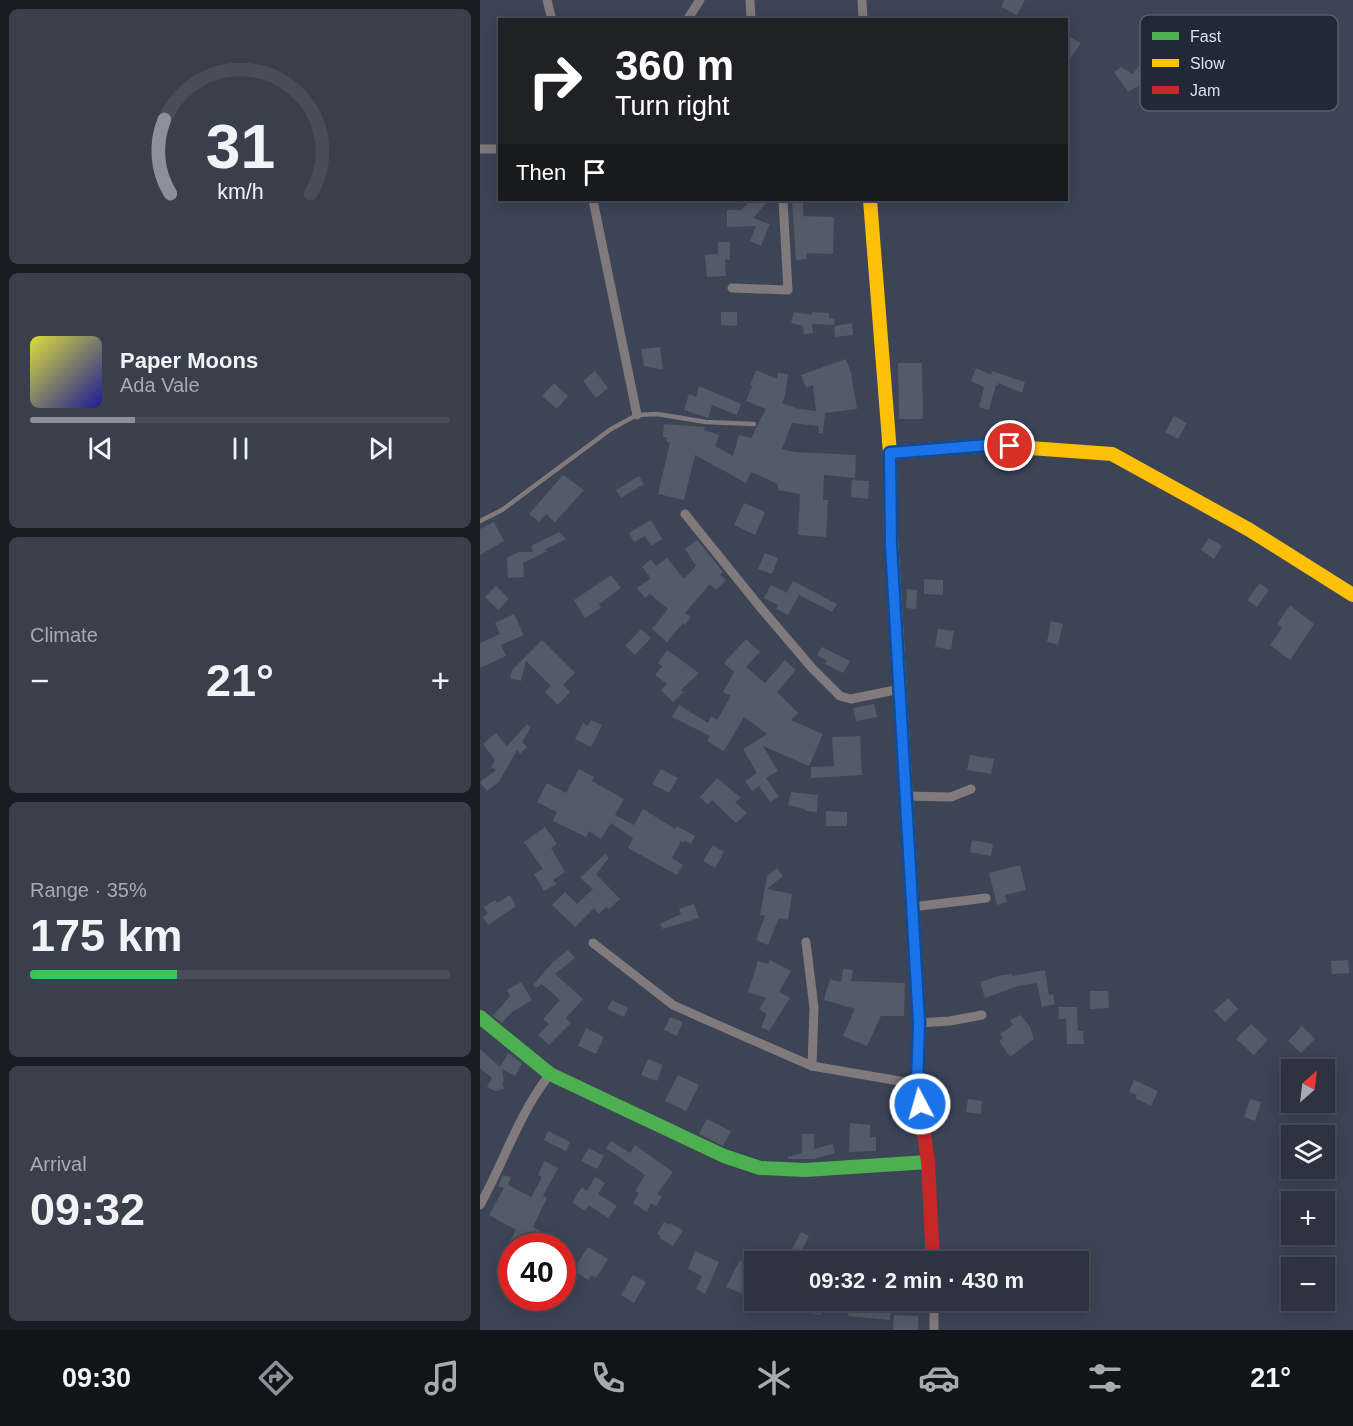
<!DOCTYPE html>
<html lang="en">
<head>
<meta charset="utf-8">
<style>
  body { margin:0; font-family:Arial,sans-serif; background:#393f4b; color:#f1f3f6; height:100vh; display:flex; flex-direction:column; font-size:22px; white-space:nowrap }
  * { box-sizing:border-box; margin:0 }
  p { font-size:20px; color:#a7aab1 }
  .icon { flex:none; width:33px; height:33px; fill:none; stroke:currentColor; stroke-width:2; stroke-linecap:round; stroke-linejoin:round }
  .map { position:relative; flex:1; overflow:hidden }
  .side { display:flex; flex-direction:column; gap:9px; padding:9px; background:#191c23; width:480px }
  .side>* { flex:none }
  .hud { position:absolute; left:18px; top:18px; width:570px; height:183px; border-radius:0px; box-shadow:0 3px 15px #0003,0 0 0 2px #484e59; background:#202124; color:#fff; overflow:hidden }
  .needle { width:39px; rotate:28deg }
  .fabs { position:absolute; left:801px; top:1059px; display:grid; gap:12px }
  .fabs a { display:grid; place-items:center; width:54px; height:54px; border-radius:0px; background:#2d3340; box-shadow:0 3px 15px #0003,0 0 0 2px #484e59; font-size:30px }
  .speed { position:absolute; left:18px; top:1233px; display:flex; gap:12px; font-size:30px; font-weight:700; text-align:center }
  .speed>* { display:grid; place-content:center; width:78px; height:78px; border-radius:50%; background:#2d3340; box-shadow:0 3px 15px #0003,0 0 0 2px #484e59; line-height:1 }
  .speed .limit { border:9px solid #d22; background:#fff; color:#111 }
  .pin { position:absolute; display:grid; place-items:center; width:51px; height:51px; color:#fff; margin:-26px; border:3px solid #fff; border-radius:50%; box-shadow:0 2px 6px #0007 }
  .me { position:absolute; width:66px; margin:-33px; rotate:354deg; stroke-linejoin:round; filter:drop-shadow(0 0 4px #0008) }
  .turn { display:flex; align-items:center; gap:21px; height:126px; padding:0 18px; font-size:27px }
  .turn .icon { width:78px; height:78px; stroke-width:2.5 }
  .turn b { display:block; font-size:42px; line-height:51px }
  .then { display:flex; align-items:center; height:57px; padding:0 18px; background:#0003; gap:12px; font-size:22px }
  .big { font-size:45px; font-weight:700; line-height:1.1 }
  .side .tile { flex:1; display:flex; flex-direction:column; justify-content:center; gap:9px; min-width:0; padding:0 21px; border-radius:9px; background:#393f4b }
  .side .dial { align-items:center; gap:0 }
  .dial svg { height:156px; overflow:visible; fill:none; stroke:#484e59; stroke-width:7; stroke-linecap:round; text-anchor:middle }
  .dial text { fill:#f1f3f6; stroke:none }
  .song { display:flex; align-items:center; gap:18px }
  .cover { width:72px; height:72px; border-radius:9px; background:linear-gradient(135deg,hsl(60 70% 55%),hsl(240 70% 35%)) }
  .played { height:6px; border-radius:3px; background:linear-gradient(90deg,#8c9099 25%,#484e59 25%) }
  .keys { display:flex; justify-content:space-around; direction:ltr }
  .heat { display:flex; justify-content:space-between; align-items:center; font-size:33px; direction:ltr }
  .charge { height:9px; border-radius:4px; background:linear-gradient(90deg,#34c759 35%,#484e59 0) }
  .trip { position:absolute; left:264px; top:1251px; width:345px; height:60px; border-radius:0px; background:#2d3340; box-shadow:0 3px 15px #0003,0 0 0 2px #484e59; font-weight:700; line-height:60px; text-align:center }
  .dock { display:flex; height:96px; justify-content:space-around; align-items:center; background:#12141a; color:#a7aab1 }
  .dock .icon { width:42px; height:42px }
  .dock .on { color:#8c9099 }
  .dock b { font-size:27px; color:#f1f3f6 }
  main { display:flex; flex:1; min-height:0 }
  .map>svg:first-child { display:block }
  .building { fill:#535a68 }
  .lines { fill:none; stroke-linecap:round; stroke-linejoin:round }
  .lane { stroke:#807a7c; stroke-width:4.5 }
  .street { stroke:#807a7c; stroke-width:9 }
  .fast { stroke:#4caf50; stroke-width:14 }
  .slow { stroke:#ffc107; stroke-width:14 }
  .jam { stroke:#c62828; stroke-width:14 }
  .route-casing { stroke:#114b97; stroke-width:15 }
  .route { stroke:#1a73e8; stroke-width:10 }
  .key { fill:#212836; stroke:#575f6f; stroke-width:1.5 }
  .key-label { font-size:16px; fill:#d6e0f3 }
</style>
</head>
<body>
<main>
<section class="side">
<div class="tile dial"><svg viewBox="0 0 100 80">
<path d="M14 69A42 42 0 1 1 86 69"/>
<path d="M14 69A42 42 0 0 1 11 31" stroke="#8c9099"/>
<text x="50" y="56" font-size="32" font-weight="700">31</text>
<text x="50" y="72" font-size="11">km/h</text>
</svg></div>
<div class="tile">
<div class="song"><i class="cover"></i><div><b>Paper Moons</b><p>Ada Vale</p></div></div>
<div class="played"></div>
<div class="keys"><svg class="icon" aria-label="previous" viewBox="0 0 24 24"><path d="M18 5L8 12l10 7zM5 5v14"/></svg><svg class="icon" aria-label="pause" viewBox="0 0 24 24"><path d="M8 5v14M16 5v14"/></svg><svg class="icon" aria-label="next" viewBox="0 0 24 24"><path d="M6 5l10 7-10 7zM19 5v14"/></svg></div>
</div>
<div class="tile"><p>Climate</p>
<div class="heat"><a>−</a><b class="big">21°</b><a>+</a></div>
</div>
<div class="tile"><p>Range · 35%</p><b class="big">175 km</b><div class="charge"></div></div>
<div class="tile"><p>Arrival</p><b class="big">09:32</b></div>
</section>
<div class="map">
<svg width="873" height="1330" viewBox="0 0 873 1330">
  <rect width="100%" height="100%" fill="#3c4456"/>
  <g class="building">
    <path d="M524 0H545L537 15 521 7Z"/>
    <path d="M586 35 601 43 586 64Z"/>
    <path d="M660 64 669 79 648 92 634 72 641 67 653 74Z"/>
    <path d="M271 200H289L273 218 291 225 289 226 281 246 270 241 276 226 247 227V210H261Z"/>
    <path d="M312 200H323V216L354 217 353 254 326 253 327 259 316 260Z"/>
    <path d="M238 242H250V260L245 259 246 276 227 277 225 255 238 254Z"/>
    <path d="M241 312H257V326L241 325Z"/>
    <path d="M314 312 332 315V312L349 313V318L355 319 354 325 332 324 333 333 324 334 323 326 311 323Z"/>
    <path d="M372 323 373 335 355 337 354 326Z"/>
    <path d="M180 347 183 370 164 366 161 349Z"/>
    <path d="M366 359 371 373 377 409 345 413 343 433H339L338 426 312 423 302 449 315 452 376 455 375 478 344 475 343 500H348L346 537 318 535 320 494 298 490V484L271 472 266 483 215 455 204 500 178 494 190 442H187V437H183L184 424 225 427 224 430 239 435 235 446 253 456 259 435 271 438 286 409 266 401 272 386 270 385 276 370 297 379 298 373 308 374 305 397 302 403 319 409 336 411 333 385 326 388 321 375Z"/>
    <path d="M418 363H442L443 419H419Z"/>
    <path d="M496 368 511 375 512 371 545 382 542 393 518 383V385H516L509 410 499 407 504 387 491 381Z"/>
    <path d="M115 371 128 388 116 398 103 381Z"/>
    <path d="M74 383 88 396 77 409 62 396Z"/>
    <path d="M219 386 261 404 257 415 232 405 228 418 204 410 209 394 216 397Z"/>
    <path d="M694 416 707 423 698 439 685 432Z"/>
    <path d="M83 475 104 490 75 522 66 514 59 522 49 514Z"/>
    <path d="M159 476 164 484 141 498 136 490Z"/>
    <path d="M372 480 389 481 388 499 371 497Z"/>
    <path d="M264 503 285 512 275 535 254 525Z"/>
    <path d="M171 520 182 539 171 546 165 536 154 542 149 533Z"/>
    <path d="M14 522 24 541 0 555V529Z"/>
    <path d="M79 532 86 539 64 550 68 551 43 563 44 577 28 578 27 558 38 552H53L51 546Z"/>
    <path d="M729 538 742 546 734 559 721 550Z"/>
    <path d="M217 540 243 572 240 575 246 580 236 590 230 584 205 613 211 617 205 625 203 623 187 642 172 629 188 609 170 594 165 598 157 588 171 578 162 567 171 559 176 566 187 558 204 579 216 566 205 549Z"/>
    <path d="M285 553 298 558 292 574 278 569Z"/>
    <path d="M131 575 141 588 119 604 121 608 105 618 94 600Z"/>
    <path d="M444 579 463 580V595L444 594Z"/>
    <path d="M313 581 357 604 352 612 319 595 308 615 296 609 298 605 284 598 291 585 307 593Z"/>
    <path d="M780 583 789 590 777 607 767 600Z"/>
    <path d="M16 586 29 599 18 610 5 597Z"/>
    <path d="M427 589 437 590 436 609 426 608Z"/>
    <path d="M810 605 834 624 810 660 790 645 802 628 797 624Z"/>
    <path d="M34 614 44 635 21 645 26 656 0 668V643L20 634 15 623Z"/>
    <path d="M571 621 583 624 578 645 567 642Z"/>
    <path d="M161 629 171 638 155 655 145 646Z"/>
    <path d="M458 629 474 631 471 650 455 647Z"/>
    <path d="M266 639 280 652 266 667 285 683 305 660 316 670 297 692 318 713 311 720 343 734 329 766 283 746 298 771 286 778 299 797 290 802 279 786 272 791 265 781 277 773 263 749 287 734 264 717 244 751 227 741 230 736 192 717 199 705 228 723 231 716 237 720 251 696 243 692 254 672 244 663Z"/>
    <path d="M62 640 95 673 83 685 90 692 78 705 65 692 71 686 46 661 41 681 30 678 32 670Z"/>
    <path d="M342 647 370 661 363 673 345 664 347 661 337 655Z"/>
    <path d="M187 650 219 673 201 690 204 692 193 702 181 690 187 684 175 675 182 666 178 663Z"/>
    <path d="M394 704 397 717 376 721 373 708Z"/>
    <path d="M111 720 122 725 111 747 95 739 103 723 108 726Z"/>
    <path d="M47 724 51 727 42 742 47 747 40 754 37 750 19 782 7 791 0 782 16 770 11 767 15 760 3 744 16 733 27 746Z"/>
    <path d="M380 736 382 775 331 778V767L354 766 352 737Z"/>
    <path d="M490 755 514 759 511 774 487 770Z"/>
    <path d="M99 769 114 777 112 781 144 799 135 815 154 825 163 809 195 829 197 826 215 836 211 844 205 841 203 843 201 841 192 858 203 865 197 875 148 848 153 838 131 823 121 839 109 831 106 837 73 821 77 812 57 802 67 783 86 793Z"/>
    <path d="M181 769 198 778 189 793 172 784Z"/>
    <path d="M237 778 261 798 255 802 267 813 256 823 232 800 228 805 220 797Z"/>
    <path d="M311 792 338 795 337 812 325 811V809L308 805Z"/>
    <path d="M346 811 367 812V826H346Z"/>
    <path d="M65 827 77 844 71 848 85 872 73 880 77 884 64 891 54 874 63 869 44 842Z"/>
    <path d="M492 840 513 844 511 856 490 852Z"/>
    <path d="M233 845 244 852 235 868 223 861Z"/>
    <path d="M125 854 129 858 116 874 140 899 129 909 126 907 119 914 114 908 95 927 72 905 85 892 97 904 113 889 100 878Z"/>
    <path d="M540 865 546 890 525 895 527 902 517 905 509 873Z"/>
    <path d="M297 868 303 876 287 889 312 894 308 920 299 918 288 945 276 940 285 916 280 915 287 876Z"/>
    <path d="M30 895 36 906 8 925 3 917 8 914 4 907 15 900 17 903Z"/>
    <path d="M214 904 219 918 182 929 180 924 201 914 199 909Z"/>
    <path d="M88 950 95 958 75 974 103 999 86 1018 91 1023 69 1045 58 1035 69 1024 63 1019 80 1000 62 984 56 988 53 985 73 962Z"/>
    <path d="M290 960 311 971 299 992 310 998 289 1031 281 1027 287 1014 279 1009 286 998 268 992 278 961 288 964Z"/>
    <path d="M868 960 869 973 852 974 851 961Z"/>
    <path d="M363 969 373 970 371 981 425 983 424 1016H401L387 1046 363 1036 375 1009 344 1000 350 979 361 982Z"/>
    <path d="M565 970 569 995 573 994 575 1004 562 1007 557 983 538 986 505 998 500 982 522 975 532 974V976Z"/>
    <path d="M41 982 52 1000 32 1012 22 1023 13 1016 30 996 27 990Z"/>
    <path d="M610 991H628L629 1008 610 1009Z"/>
    <path d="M748 998 758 1009 745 1022 734 1011Z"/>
    <path d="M132 1000 148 1008 144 1017 127 1009Z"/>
    <path d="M578 1007H597L598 1031H603L604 1044H587L586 1019H579Z"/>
    <path d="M541 1015 550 1027 554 1039 530 1057 519 1041 523 1038 520 1034 533 1025 530 1020Z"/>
    <path d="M190 1017 203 1022 197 1036 184 1030Z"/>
    <path d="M771 1024 788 1040 774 1055 756 1039Z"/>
    <path d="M822 1026 835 1039 821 1053 808 1041Z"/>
    <path d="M106 1028 124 1037 116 1054 98 1046Z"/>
    <path d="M0 1049 20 1067 28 1053 42 1063 35 1076 22 1069 24 1082H22L24 1089 15 1091 7 1087 12 1078 0 1068Z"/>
    <path d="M168 1059 183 1065 177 1081 161 1075Z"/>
    <path d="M198 1075 219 1085 206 1111 185 1101Z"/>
    <path d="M654 1080 678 1091 671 1106 655 1098 657 1095 649 1092Z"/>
    <path d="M488 1099 502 1101 501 1114 486 1112Z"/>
    <path d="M770 1099 781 1102 775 1121 764 1117Z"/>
    <path d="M227 1119 251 1131 243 1146 219 1134Z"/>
    <path d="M370 1123 390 1125V1137H396V1151L369 1152Z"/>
    <path d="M68 1131 90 1142 86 1151 64 1140Z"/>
    <path d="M322 1134H334V1149L353 1144 355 1153 334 1159H308V1157L322 1153Z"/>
    <path d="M131 1141 150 1153 155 1145 193 1172 177 1194 182 1197 176 1206 171 1203 167 1212 153 1203 159 1193 155 1191 165 1175 126 1148Z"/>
    <path d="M109 1148 124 1156 117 1169 101 1161Z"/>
    <path d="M64 1161 78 1168 63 1196 67 1198 53 1227 85 1246H53L45 1242 41 1246 30 1241 36 1230 9 1215 24 1188 18 1186 23 1175 31 1177 28 1185 51 1197 62 1177 58 1175Z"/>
    <path d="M115 1177 125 1183 118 1194 137 1206 128 1218 109 1205 105 1211 92 1202 102 1187 107 1191Z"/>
    <path d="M184 1222 189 1225 190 1223 203 1230 193 1246 179 1238 181 1236 177 1234Z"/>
    <path d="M321 1232 329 1236 319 1255 332 1262H303L309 1250 311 1251Z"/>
    <path d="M108 1247 128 1259 116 1278 111 1275 108 1280 93 1270Z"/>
    <path d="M215 1251 239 1262 225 1294 216 1289 222 1276 208 1269Z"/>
    <path d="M274 1252V1281L268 1296 246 1287 260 1260 268 1264Z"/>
    <path d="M153 1275 166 1282 154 1303 141 1295Z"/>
    <path d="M317 1300H344L341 1315 315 1310Z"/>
    <path d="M369 1300H407V1304H411L410 1320 368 1316Z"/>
    <path d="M414 1315 438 1316V1330H413Z"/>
  </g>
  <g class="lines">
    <path class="lane" d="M0 521 22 510 131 429 157 415 177 414 226 422 274 424"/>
    <g class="street">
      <path d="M67 0 72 20"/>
      <path d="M270 0 271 20"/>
      <path d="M382 0 383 20"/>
      <path d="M207 20 220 0"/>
      <path d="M0 149H20"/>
      <path d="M113 200 157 415"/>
      <path d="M252 288 308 290 303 200"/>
      <path d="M205 514 280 607 332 668 360 696 371 699 420 689"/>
      <path d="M426 796 471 797 491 789"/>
      <path d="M432 907 506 898"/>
      <path d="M326 942 334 1008 332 1066"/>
      <path d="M113 943 193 1005 231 1022 332 1066 437 1084"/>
      <path d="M439 1023 470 1021 502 1015"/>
      <path d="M0 1205C24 1162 39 1113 70 1074"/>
      <path d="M454 1330V1300"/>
    </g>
    <g class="fast">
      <path d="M411 535 434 936"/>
      <path d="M0 1017 70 1074 244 1156 280 1168 325 1170 448 1162"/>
    </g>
    <g class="slow">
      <path d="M390 200 410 453 411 535"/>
      <path d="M410 453 509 445 632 454 768 529 873 595"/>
    </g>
    <path class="jam" d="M434 936 439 1023 437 1084 448 1162 453 1262"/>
  </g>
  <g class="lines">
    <g class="route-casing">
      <path id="route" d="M440 1104 437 1084 439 1023 411 545 410 453 509 445 530 446"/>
    </g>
    <use href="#route" class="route"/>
  </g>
  <rect x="660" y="15" width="198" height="96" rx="9" class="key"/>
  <rect x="672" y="32" width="27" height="8" fill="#4caf50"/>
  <rect x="672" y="59" width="27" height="8" fill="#ffc107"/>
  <rect x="672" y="86" width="27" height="8" fill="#c62828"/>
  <g class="key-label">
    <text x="710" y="42">Fast</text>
    <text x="710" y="69">Slow</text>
    <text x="710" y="96">Jam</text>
  </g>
</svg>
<div class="fabs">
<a><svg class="needle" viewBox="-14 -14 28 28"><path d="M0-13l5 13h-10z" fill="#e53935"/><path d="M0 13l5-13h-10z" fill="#a7aab1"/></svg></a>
<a><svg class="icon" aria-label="layers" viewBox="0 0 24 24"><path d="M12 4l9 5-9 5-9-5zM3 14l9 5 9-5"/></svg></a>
<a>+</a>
<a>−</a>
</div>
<div class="speed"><div class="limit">40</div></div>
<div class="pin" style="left:530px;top:446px;background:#d93025"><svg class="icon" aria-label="arrive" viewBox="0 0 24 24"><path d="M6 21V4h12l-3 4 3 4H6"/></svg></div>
<svg class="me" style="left:440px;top:1104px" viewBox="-20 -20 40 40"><circle r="17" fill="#1a73e8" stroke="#fff" stroke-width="3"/><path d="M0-11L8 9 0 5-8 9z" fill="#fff"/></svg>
<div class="trip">09:32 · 2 min · 430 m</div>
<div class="hud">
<div class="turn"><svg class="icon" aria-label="right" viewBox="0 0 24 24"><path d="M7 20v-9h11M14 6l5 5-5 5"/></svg><div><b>360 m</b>Turn right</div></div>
<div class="then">Then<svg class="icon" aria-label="arrive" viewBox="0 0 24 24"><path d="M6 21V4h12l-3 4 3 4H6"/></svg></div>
</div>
</div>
</main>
<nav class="dock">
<b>09:30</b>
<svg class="icon on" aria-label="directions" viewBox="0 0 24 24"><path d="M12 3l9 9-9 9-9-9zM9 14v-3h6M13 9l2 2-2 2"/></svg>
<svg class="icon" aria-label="music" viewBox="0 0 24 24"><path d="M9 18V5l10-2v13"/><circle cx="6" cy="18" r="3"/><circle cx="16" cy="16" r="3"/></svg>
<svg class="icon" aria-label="phone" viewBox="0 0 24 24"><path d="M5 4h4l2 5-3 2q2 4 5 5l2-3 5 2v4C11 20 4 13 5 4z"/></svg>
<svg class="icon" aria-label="climate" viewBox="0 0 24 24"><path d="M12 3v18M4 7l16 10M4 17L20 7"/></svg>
<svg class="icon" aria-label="car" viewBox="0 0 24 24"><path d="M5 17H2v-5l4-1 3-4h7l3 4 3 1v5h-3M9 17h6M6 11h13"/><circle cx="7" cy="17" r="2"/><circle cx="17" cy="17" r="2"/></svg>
<svg class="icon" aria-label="filters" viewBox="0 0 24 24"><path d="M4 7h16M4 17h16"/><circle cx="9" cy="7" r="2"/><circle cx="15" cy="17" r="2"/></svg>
<b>21°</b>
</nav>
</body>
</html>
